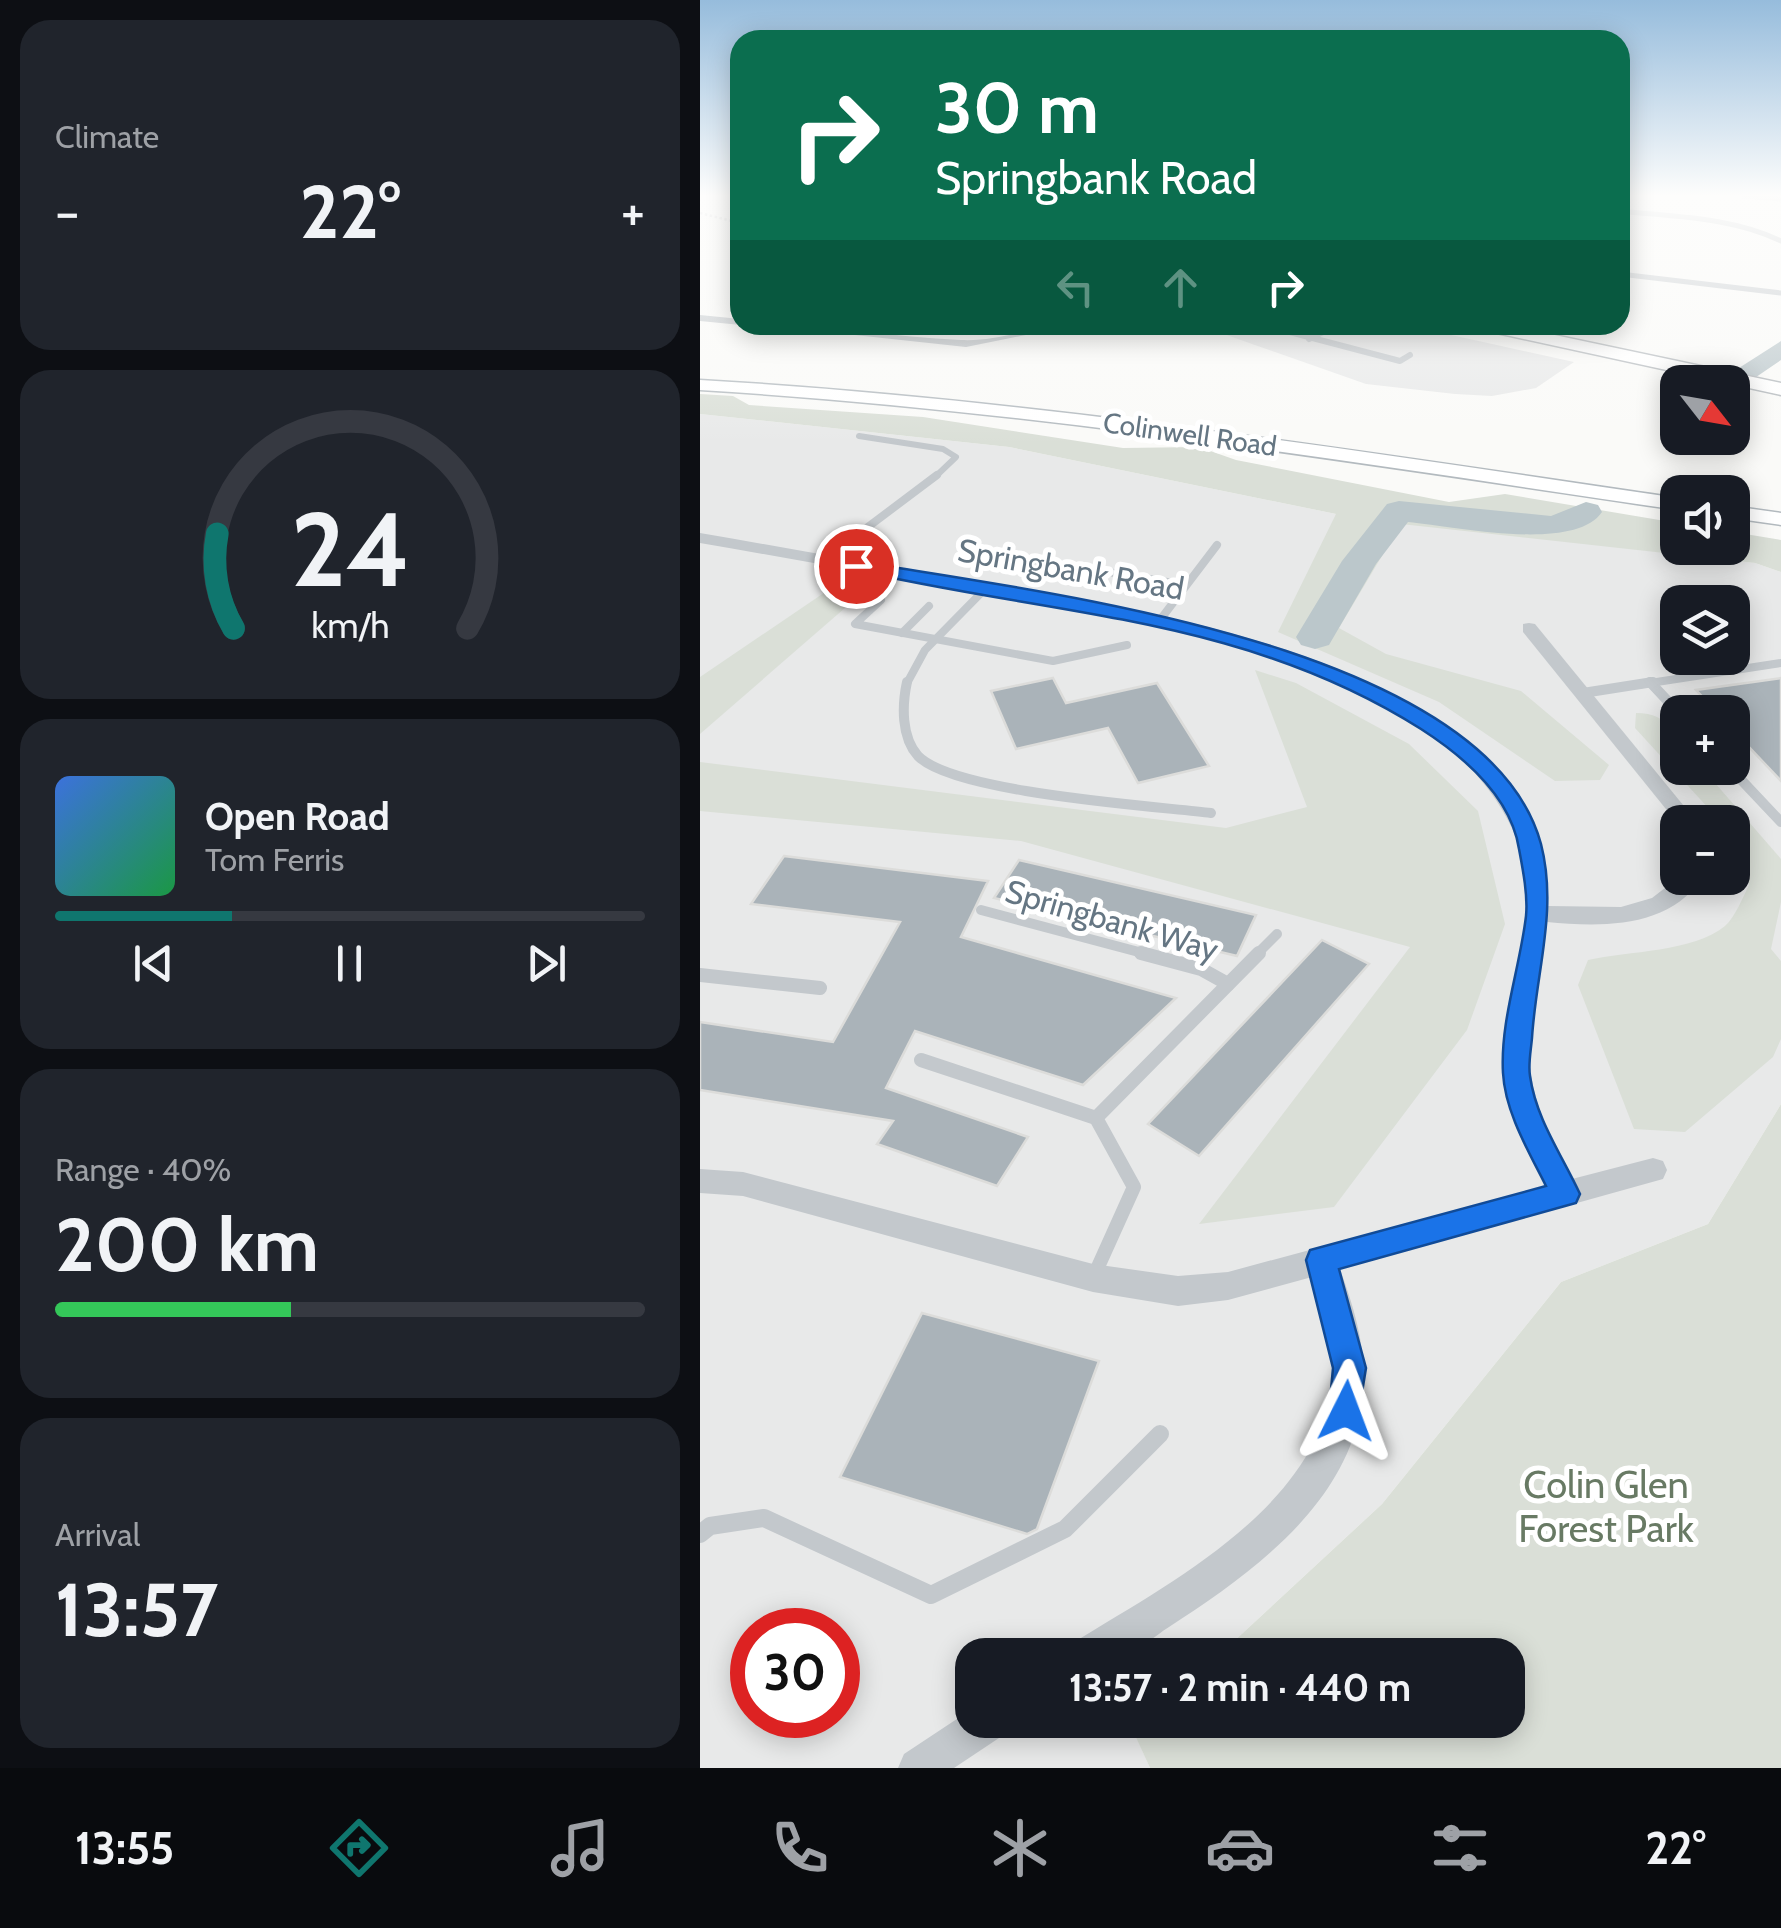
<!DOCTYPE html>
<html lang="en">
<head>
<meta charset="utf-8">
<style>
  body { margin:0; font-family:Cabin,sans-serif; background:#20242c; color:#f1f3f6; height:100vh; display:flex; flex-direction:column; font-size:38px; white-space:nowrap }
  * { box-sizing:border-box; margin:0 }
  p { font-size:32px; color:#9ea1a6 }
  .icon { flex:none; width:55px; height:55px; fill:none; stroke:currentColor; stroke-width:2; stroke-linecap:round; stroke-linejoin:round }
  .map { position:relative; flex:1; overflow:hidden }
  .sheet { display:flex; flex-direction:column; gap:20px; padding:20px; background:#0d0f14; width:700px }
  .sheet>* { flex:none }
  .hud { position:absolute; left:30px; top:30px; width:900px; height:305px; border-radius:30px; box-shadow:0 5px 25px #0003; background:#0b6e4f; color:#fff; overflow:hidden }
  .needle { width:65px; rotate:121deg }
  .tools { position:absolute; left:960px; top:365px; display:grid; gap:20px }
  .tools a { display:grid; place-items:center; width:90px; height:90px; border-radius:20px; background:#171b24; box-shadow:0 5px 25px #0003; font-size:50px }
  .speed { position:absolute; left:30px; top:1608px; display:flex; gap:20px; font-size:50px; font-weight:700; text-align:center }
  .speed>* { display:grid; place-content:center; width:130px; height:130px; border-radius:50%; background:#171b24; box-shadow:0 5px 25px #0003; line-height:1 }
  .speed .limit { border:15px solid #d22; background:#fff; color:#111 }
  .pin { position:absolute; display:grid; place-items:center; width:85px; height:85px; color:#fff; margin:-42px; border:5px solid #fff; border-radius:50%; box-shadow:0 2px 10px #0007 }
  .me { position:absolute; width:110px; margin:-55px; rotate:3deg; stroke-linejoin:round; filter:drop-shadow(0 0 8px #0008) }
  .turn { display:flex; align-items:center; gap:35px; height:210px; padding:0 40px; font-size:45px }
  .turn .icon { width:130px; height:130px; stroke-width:2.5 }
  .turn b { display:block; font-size:70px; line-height:85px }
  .lanes { display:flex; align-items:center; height:95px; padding:0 40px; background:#0003; justify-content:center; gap:50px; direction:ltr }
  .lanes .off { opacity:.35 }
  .big { font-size:75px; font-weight:700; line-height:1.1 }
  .sheet .card { flex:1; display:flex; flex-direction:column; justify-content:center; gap:15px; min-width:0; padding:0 35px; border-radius:30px; background:#20242c }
  .sheet .dial { align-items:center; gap:0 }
  .dial svg { height:260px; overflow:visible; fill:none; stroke:#363941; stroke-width:7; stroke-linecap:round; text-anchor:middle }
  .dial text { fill:#f1f3f6; stroke:none }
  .song { display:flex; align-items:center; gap:30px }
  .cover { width:120px; height:120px; border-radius:15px; background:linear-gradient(135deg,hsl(220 70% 55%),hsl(140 70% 35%)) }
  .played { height:10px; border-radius:5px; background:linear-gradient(90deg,#0f766e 30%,#363941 30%) }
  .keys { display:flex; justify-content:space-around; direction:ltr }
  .heat { display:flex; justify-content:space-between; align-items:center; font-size:55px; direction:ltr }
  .charge { height:15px; border-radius:8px; background:linear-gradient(90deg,#34c759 40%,#363941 0) }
  .trip { position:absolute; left:255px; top:1638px; width:570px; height:100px; border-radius:30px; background:#171b24; box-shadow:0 5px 25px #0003; font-weight:700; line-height:100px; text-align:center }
  .dock { display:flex; height:160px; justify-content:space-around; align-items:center; background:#090b0e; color:#9ea1a6 }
  .dock .icon { width:70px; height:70px }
  .dock .selected { color:#0f766e }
  .dock b { font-size:45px; color:#f1f3f6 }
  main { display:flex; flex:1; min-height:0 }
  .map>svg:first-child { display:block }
  .built { fill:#e8e9e9; fill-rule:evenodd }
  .green { fill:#dadfd7 }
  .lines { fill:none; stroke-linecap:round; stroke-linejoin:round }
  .river { fill:#bbc7cb; fill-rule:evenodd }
  .building { fill:#aab3b9; stroke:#dcdcda; stroke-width:2.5 }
  .secondary-casing { stroke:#b3babf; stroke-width:3 }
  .primary-casing { stroke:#b5babe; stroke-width:3 }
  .path { stroke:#bbbfc2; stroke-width:2.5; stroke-dasharray:2.5 2.5; stroke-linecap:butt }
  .lane-far5 { stroke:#c3c8cc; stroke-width:5 }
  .lane-far4 { stroke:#c3c8cc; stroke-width:6 }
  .lane-far3 { stroke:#c3c8cc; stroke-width:8 }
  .lane-far2 { stroke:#c3c8cc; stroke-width:10 }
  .lane-far1 { stroke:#c3c8cc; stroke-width:14 }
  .lane { stroke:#c3c8cc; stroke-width:18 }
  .street { fill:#c3c8cc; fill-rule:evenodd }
  .secondary { fill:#fff; fill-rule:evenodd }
  .primary { fill:#fff; fill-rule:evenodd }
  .route { fill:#1a73e8; stroke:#114b97; stroke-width:2.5 }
  .labels { text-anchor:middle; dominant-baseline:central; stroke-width:10; stroke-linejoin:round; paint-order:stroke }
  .far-street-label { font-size:28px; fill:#657683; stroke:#fff }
  .street-label { font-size:32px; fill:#657683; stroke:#fff }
  .near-park-label { font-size:38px; fill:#687a64; stroke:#fff }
</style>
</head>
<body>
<main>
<section class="sheet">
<div class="card"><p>Climate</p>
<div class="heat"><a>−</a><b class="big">22°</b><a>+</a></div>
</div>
<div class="card dial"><svg viewBox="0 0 100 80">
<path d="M14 69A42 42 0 1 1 86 69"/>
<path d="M14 69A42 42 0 0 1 9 40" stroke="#0f766e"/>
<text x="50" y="56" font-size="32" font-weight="700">24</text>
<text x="50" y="72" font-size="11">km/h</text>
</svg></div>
<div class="card">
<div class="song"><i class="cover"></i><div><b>Open Road</b><p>Tom Ferris</p></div></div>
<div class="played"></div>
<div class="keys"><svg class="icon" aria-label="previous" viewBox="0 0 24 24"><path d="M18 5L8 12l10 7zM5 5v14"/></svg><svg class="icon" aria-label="pause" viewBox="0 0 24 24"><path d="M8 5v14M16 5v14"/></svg><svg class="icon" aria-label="next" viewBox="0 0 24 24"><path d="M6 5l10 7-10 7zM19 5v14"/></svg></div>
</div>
<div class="card"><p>Range · 40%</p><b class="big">200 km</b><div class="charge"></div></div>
<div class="card"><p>Arrival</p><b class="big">13:57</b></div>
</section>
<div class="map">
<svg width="1081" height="1768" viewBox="0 0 1081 1768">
  <rect width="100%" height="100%" fill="#fafaf8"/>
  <g class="built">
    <path d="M498 325H706L874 362 836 388 792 396 755 394 666 384Z"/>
    <path d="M0 414 309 447 636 514 1055 563 1081 572V1104L1008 1224 861 1282 682 1504 519 1655H272V1720H449L435 1734 450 1768H0ZM978 602H1032V658H978ZM978 712H1032V768H978ZM978 822H1032V878H978ZM52 1630H138V1715H52Z"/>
  </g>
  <g class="green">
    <path d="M0 394 33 396 49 405 223 417 423 448 499 447 536 460 749 502 805 494 977 523 978 548H1032L1033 532 1081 540V572L1055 563 701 524 639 628 686 654 821 691 909 765 900 780 855 781 739 702 578 632 636 514 309 447 0 414Z"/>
    <path d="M137 584 168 588 0 734V677Z"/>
    <path d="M555 670 596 683 709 744 778 811 805 924 767 1030 634 1207 499 1224 710 947 321 841 0 811V762L526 828 607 807Z"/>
    <path d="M936 713C972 713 978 738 978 768H1002L1081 859V902L1071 949 1081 961V1039L1073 1057 985 1132 934 1129 878 985 888 960C928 951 994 952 1025 926 1035 917 1043 897 1049 885L1033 836 1032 822H1021L935 728Z"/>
    <path d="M1081 1104V1768H450L434 1733 449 1720H808V1655H519L682 1504 861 1282 1008 1224Z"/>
  </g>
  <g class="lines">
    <g class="river">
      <path d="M1081 341V360L1040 388 1032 389V382H1017Z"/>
      <path d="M699 501 851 516 886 502 898 505 902 512C874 553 753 526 708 522L676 564 629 645 615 649 601 645 596 637 642 561 687 504Z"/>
    </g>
  </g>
  <g class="building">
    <path d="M353 678 366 703 457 683 509 766 438 783 408 728 316 749 291 691Z"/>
    <path d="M1081 678V781L1032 729V712H1017L996 690Z"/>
    <path d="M84 856 288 881 261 937 476 998 383 1085 215 1031 186 1088 328 1137 297 1186 177 1144 193 1121 0 1090V1022L133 1042 200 922 51 904Z"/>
    <path d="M319 860 556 915 537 956 294 898Z"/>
    <path d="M622 940 669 964 499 1156 448 1124Z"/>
    <path d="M222 1313 399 1361 337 1529 327 1534 140 1477Z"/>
  </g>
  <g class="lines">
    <g class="secondary-casing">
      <g id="secondary">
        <path d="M0 380C328 399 652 450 978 498V510C652 462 329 410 0 390Z"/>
        <path d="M1032 506 1081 513V525L1032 518Z"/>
      </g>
    </g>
    <g class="primary-casing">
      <path id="primary" d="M775 325H807L1081 383V395L783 330Z"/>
    </g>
    <path class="path" d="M0 213 40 223"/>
    <g class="lane-far5">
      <path d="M1044 196 1081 199"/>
      <path d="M920 211C975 217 1031 217 1081 241"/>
      <path d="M920 274 1081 293"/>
    </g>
    <g class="lane-far4">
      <path d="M563 325 700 361 710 355"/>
      <path d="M609 339 631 328"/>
      <path d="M159 436 243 449 256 457 234 478"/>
    </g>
    <g class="lane-far3">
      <path d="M297 553 485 585"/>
      <path d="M124 560 237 475"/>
      <path d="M181 600 155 624 353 661 427 645"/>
      <path d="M460 620 517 545"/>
      <path d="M202 633 229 606"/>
      <path d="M950 682 953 685"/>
      <path d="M206 685 225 650 286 588"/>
      <path d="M937 685 1081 663"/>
    </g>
    <g class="lane-far2">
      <path d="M207 682C202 705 201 737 218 756 254 793 454 806 511 813"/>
      <path d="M950 682 978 712"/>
      <path d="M883 693 953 682"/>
      <path d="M1030 768 1081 822"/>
      <path d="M281 910 450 955"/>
      <path d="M556 955 577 934"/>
    </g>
    <g class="lane-far1">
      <path d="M441 953 501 969 528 984"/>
      <path d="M0 975 120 988"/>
      <path d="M221 1060 396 1118"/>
      <path d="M393 1278 434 1187 396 1118 559 953"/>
    </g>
    <path class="lane" d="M0 1534 10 1526 64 1518 231 1595 365 1529 460 1434"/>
    <g class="street">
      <path d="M0 315 40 319 41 325 0 321Z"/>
      <path d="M62 325C129 325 194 337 261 340 299 342 337 325 375 325L266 347Z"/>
      <path d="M0 533C87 548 174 564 261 579 442 610 847 662 848 906L921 907 952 898 978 878H1002C968 929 901 927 847 922 844 953 836 984 831 1015 822 1078 842 1126 872 1179L953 1158 963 1161 967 1170 963 1179 640 1269C658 1319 671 1364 659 1417 638 1512 546 1577 469 1627 456 1635 439 1651 424 1655 409 1659 387 1655 371 1655L376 1641C475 1580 630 1500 633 1367 633 1336 622 1306 612 1277L528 1300 478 1306 393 1292 43 1196 0 1193V1169L43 1172 393 1264 478 1276 528 1272 846 1186C827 1152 806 1114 803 1074 797 998 847 917 818 842 747 659 431 618 261 589 174 574 87 558 0 543Z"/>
      <path d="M829 623 835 624 997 822 978 824 823 632V624Z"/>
      <path d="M272 1709V1720H311L305 1734 254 1768H198L204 1754Z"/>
    </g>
    <use href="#secondary" class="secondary"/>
    <use href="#primary" class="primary"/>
  </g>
  <linearGradient id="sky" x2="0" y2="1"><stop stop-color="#96bcdc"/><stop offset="0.44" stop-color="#fdfdfc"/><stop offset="1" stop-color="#fdfdfc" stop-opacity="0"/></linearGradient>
  <rect width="1081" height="444" fill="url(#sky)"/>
  <path class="route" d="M156 561C330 591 786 641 841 844 858 910 836 972 832 1038 831 1050 828 1064 830 1076 836 1119 862 1155 880 1194L876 1203 865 1206 639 1269 666 1368 657 1423 646 1428 634 1423 629 1411 633 1368 606 1260 610 1250 846 1186C829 1152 805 1112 803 1073 800 1021 820 968 826 916 828 896 823 870 819 849 811 797 763 756 721 729 541 615 351 616 151 569L148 566Z"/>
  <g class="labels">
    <g class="far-street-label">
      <text transform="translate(490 434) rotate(8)">Colinwell Road</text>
    </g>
    <g class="street-label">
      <text transform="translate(371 569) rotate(10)">Springbank Road</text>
      <text transform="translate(412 920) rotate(16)">Springbank Way</text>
    </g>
    <g class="near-park-label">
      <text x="906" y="1484">Colin Glen<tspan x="906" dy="44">Forest Park</tspan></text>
    </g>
  </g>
</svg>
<div class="tools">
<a><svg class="needle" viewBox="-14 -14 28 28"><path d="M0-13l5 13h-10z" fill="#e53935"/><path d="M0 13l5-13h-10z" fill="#9ea1a6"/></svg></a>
<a><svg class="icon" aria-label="sound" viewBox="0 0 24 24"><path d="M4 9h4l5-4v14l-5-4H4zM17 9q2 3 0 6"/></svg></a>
<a><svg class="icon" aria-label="layers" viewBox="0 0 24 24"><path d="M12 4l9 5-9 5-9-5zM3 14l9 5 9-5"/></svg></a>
<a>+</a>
<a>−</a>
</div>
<div class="speed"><div class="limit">30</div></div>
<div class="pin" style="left:156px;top:566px;background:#d93025"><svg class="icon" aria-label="arrive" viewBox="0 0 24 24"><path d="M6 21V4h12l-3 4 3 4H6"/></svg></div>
<svg class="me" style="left:646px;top:1411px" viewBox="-20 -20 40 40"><path d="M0-17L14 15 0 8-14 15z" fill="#1a73e8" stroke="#fff" stroke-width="4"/></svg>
<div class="trip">13:57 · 2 min · 440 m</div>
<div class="hud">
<div class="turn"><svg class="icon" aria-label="right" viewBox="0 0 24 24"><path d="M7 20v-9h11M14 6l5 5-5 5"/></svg><div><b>30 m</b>Springbank Road</div></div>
<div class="lanes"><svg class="icon off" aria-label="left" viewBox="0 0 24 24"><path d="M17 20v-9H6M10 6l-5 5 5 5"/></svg><svg class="icon off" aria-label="ahead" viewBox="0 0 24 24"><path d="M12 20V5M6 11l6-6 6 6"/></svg><svg class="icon" aria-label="right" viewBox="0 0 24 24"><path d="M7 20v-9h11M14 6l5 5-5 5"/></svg></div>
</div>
</div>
</main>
<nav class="dock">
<b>13:55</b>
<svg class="icon selected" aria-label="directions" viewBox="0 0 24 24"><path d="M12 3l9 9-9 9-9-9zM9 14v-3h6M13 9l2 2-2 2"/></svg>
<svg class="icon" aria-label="music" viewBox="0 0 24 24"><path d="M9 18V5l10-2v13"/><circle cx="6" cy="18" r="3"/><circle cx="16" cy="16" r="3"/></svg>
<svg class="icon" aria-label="phone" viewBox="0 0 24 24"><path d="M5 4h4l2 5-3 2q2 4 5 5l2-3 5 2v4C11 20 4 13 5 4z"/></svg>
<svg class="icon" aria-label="climate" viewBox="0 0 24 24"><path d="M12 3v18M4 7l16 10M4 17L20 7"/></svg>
<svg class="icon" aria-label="car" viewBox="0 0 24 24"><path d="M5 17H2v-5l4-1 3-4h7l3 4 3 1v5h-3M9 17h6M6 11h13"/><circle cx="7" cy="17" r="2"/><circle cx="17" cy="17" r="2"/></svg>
<svg class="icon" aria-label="filters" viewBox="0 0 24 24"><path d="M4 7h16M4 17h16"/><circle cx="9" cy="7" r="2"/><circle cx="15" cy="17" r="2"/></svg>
<b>22°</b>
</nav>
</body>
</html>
